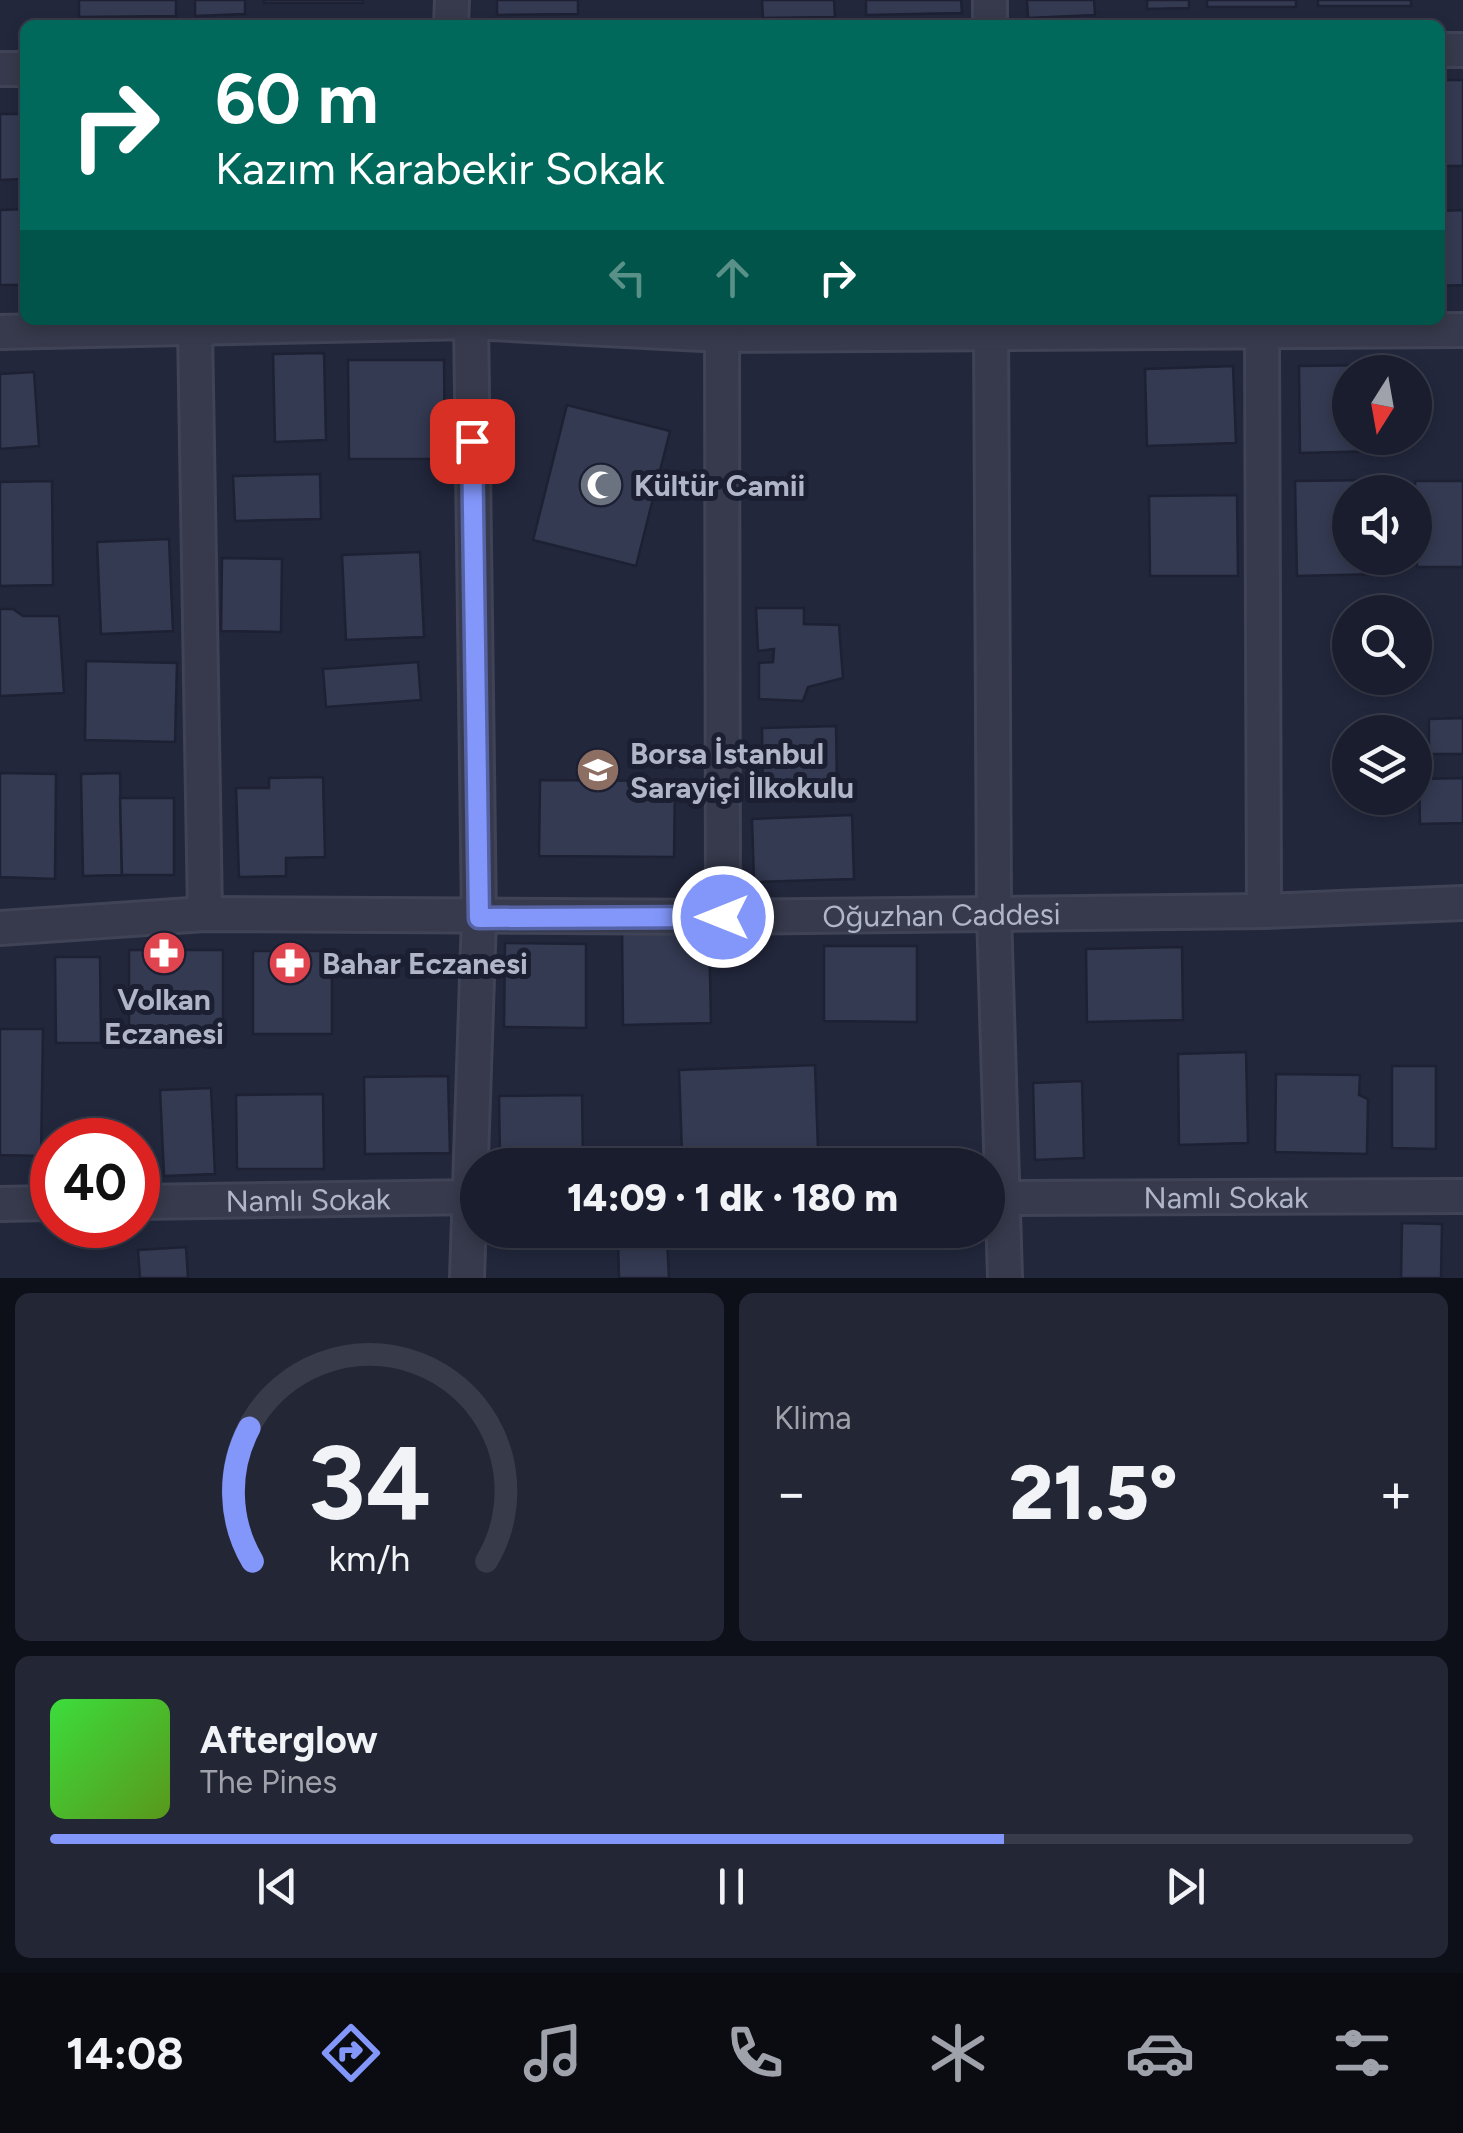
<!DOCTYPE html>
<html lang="tr">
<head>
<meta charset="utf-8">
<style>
  body { margin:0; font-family:Figtree,sans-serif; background:#232635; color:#f1f3f6; height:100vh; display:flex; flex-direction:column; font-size:38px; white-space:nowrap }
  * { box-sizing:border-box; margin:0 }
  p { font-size:32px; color:#9fa2aa }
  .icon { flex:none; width:55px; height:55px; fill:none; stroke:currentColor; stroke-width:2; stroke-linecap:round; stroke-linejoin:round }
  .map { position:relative; height:1278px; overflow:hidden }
  .side { display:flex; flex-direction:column; gap:15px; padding:15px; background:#0e1019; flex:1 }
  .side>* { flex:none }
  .guide { position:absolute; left:20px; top:20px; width:1425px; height:305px; border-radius:15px; box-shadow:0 5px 15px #0003,0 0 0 2px #383b49; background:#00695c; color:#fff; overflow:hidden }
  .needle { width:65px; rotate:191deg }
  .controls { position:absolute; left:1332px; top:355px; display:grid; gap:20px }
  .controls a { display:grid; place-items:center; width:100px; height:100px; border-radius:50%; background:#1a1d2d; box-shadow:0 5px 15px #0003,0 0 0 2px #383b49; font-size:50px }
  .speed { position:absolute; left:30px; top:1118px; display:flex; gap:20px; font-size:50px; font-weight:700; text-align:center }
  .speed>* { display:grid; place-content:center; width:130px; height:130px; border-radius:50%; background:#1a1d2d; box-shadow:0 5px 15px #0003,0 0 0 2px #383b49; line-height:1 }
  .speed .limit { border:15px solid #d22; background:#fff; color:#111 }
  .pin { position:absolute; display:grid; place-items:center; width:85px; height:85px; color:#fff; margin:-42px; border-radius:20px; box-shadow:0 5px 15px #0006 }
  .me { position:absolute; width:110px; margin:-55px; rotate:270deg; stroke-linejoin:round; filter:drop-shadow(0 0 8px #0008) }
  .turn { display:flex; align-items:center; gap:35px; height:210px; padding:0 30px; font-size:45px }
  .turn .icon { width:130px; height:130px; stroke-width:2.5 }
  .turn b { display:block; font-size:70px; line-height:85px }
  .lanes { display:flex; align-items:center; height:95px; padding:0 30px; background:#0003; justify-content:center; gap:50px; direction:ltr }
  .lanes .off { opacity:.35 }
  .big { font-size:75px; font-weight:800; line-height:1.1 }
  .side .card { flex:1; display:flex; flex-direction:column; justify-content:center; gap:15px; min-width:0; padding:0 35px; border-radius:15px; background:#232635 }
  .side .dial { align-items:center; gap:0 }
  .dial svg { height:260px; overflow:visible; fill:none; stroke:#383b49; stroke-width:7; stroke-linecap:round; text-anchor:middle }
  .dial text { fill:#f1f3f6; stroke:none }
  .song { display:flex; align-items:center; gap:30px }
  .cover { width:120px; height:120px; border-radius:15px; background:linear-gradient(135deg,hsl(120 70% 55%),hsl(90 70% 35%)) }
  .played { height:10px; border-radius:5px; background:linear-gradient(90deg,#8397fb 70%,#383b49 70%) }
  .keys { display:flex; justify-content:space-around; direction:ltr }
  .heat { display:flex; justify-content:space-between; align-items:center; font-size:55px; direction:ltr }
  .side .tiles { flex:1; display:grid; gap:15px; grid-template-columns:1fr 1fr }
  .card:last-child { grid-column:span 2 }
  .trip { position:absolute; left:460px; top:1148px; width:545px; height:100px; border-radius:50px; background:#1a1d2d; box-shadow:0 5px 15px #0003,0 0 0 2px #383b49; font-weight:800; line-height:100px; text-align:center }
  .menu { display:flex; height:160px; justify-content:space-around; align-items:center; background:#0a0c12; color:#9fa2aa }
  .menu .icon { width:70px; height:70px }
  .menu .active { color:#8397fb }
  .menu b { font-size:45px; color:#f1f3f6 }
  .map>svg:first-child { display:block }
  .building { fill:#343a52; stroke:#1d2133; stroke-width:2.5 }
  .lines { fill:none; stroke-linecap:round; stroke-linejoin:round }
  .minor-casing { stroke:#3f4355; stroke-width:38 }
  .minor { stroke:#363a4c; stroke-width:32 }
  .route-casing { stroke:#5562a3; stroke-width:25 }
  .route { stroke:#8397fb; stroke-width:18 }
  .labels { text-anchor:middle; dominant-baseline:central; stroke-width:10; stroke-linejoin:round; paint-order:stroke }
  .poi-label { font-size:30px; font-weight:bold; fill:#b1b5c8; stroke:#1b1f31; text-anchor:start }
  .street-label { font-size:30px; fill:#b1b5c8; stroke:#1b1f31 }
</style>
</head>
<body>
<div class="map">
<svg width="1463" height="1278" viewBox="0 0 1463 1278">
  <rect width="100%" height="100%" fill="#22273c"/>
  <g class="building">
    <path d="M79 0H176V16L79 17Z"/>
    <path d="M195 0H245V14L195 16Z"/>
    <rect x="264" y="0" width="99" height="3"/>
    <path d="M497 0H578V14L497 15Z"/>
    <path d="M762 0H834L835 17 763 18Z"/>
    <path d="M866 0H961L962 13 866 15Z"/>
    <path d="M1027 0H1094L1095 15 1028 18Z"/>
    <path d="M1147 0H1189V8L1147 9Z"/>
    <rect x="1207" y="0" width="89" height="7"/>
    <rect x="1318" y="0" width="93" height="6"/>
    <rect x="1440" y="80" width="23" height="86"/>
    <path d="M0 114H23L24 179 0 180Z"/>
    <path d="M25 209V285H0V210Z"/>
    <path d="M1463 210V285L1440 286V211Z"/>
    <path d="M324 353 326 440 275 442 273 354Z"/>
    <path d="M348 360H444L445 459H349Z"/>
    <path d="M1379 365V372H1350V438H1380L1381 451 1300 453 1299 366Z"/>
    <path d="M1233 366 1236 443 1147 446 1145 369Z"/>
    <path d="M34 372 39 446 0 449V374Z"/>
    <path d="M567 405 670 431 636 566 533 540Z"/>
    <path d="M320 474 321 519 235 521 233 476Z"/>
    <path d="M1376 480V492H1350V558H1378V574L1297 576 1295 481Z"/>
    <path d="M52 481 53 585 0 586V482Z"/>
    <path d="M1415 481H1463V567H1417Z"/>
    <path d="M1237 495 1238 576H1150L1149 496Z"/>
    <path d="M169 539 173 631 101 634 97 542Z"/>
    <path d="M420 552 424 637 346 640 342 555Z"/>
    <path d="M222 558 282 559 281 632 221 631Z"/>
    <path d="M756 608H804V624L839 625 843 678 808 687 803 701 759 699V663L773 662 774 649 758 651Z"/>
    <path d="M0 609H13L23 616H59L64 693 0 696Z"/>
    <path d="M86 661 177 663 175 742 85 740Z"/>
    <path d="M418 662 421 700 326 707 323 669Z"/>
    <path d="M1463 718V754H1429V719Z"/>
    <path d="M836 726 837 786 763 789 762 728Z"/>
    <path d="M0 773 56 774 55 879 0 877Z"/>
    <path d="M120 773 122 875 83 876 81 774Z"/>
    <path d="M323 777 325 857 286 858V876L239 877 236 788H269V778Z"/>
    <path d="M1463 778V823L1420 824 1419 779Z"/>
    <path d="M540 780 675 781 674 857 539 856Z"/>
    <path d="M120 798H174V875H122Z"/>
    <path d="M852 815 854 879 754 882 752 819Z"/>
    <path d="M709 927 711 1023 623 1025 622 929Z"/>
    <path d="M505 943 586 944V1028L504 1027Z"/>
    <path d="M824 946H917V1022L824 1021Z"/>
    <path d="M1182 947 1183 1020 1087 1022 1086 949Z"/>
    <rect x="129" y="950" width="94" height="94"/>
    <rect x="253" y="951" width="79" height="83"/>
    <path d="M55 957H100L101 1043H56Z"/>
    <path d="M0 1029H43L41 1156 0 1155Z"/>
    <path d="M1246 1052 1248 1143 1179 1145 1178 1054Z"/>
    <path d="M815 1065 818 1150 682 1154 679 1070Z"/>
    <path d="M1392 1066H1436V1149L1392 1148Z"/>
    <path d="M1276 1074 1360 1075 1359 1095 1368 1099 1367 1154 1275 1152Z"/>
    <path d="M448 1076 450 1153 365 1154 364 1077Z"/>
    <path d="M1082 1081 1084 1158 1035 1160 1033 1083Z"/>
    <path d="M211 1088 215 1174 164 1176 160 1090Z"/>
    <path d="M323 1094 324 1169H237L236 1095Z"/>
    <path d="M582 1095 583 1162H500L499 1096Z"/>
    <path d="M1402 1223 1442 1224 1441 1278H1401Z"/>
    <path d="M667 1238 669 1278H619L618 1241Z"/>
    <path d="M186 1247 188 1278H140L138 1250Z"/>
  </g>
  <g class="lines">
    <g class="minor-casing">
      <g id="minor">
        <path d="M990 0V25"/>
        <path d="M451 25 452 0"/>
        <path d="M1440 50H1463"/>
        <path d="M0 69H25"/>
        <path d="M991 320 994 914 1005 1278"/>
        <path d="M195 328 205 914"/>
        <path d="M1262 331 1264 911"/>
        <path d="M0 332 471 322 722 335 1463 330"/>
        <path d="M722 335 723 917"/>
        <path id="s1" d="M0 928 205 914 723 917 1264 911 1463 903"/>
        <path id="s2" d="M988 1198 1463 1196"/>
        <path id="s3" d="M138 1202 478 1197"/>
        <path d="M0 1204 52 1203"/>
        <path d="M467 1278 479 918 471 320"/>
      </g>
    </g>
    <use href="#minor" class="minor"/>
  </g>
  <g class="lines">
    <g class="route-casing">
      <path id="route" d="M472 441 479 918 723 917"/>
    </g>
    <use href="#route" class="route"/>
  </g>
  <defs>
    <g id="mosque-disc" transform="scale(2.25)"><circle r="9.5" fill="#6b7280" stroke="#1b1f31"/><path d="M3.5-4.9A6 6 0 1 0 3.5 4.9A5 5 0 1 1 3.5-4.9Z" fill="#fff"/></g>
    <g id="school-disc" transform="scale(2.25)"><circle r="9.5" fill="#8d6e63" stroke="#1b1f31"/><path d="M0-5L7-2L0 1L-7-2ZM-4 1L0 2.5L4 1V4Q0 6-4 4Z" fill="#fff"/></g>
    <g id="pharmacy-disc" transform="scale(2.25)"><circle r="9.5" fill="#e0444e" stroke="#1b1f31"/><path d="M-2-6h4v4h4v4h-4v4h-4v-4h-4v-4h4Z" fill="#fff"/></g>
  </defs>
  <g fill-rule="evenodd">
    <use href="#mosque-disc" x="601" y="485"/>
    <use href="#school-disc" x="598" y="770"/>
    <use href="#pharmacy-disc" x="164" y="953"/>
    <use href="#pharmacy-disc" x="290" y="963"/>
  </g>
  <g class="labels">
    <g class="poi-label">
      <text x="634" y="485">Kültür Camii</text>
      <text x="630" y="753">Borsa İstanbul<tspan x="630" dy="34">Sarayiçi İlkokulu</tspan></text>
      <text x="322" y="963">Bahar Eczanesi</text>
      <text x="164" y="999" text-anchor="middle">Volkan<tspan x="164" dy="34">Eczanesi</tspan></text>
    </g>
    <g class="street-label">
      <text stroke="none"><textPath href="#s1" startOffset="942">Oğuzhan Caddesi</textPath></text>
      <text stroke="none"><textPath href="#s2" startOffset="238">Namlı Sokak</textPath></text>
      <text stroke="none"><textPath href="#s3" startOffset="170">Namlı Sokak</textPath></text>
    </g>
  </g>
</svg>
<div class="controls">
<a><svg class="needle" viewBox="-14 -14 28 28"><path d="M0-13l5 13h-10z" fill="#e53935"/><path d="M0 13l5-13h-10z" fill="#9fa2aa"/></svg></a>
<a><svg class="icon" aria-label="sound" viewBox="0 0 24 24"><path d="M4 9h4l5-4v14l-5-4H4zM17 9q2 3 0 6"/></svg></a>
<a><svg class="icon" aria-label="search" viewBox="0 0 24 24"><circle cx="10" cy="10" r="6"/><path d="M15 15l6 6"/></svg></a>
<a><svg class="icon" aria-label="layers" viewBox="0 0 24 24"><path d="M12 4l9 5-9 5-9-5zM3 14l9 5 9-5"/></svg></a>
</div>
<div class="speed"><div class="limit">40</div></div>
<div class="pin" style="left:472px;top:441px;background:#d93025"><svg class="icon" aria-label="arrive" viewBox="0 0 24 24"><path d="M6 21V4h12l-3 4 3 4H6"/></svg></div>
<svg class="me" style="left:723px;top:917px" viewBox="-20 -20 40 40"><circle r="17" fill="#8397fb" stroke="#fff" stroke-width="3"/><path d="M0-11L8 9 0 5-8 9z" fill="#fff"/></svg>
<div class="trip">14:09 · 1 dk · 180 m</div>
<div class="guide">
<div class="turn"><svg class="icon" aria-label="right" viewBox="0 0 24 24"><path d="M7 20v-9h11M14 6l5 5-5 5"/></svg><div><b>60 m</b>Kazım Karabekir Sokak</div></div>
<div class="lanes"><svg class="icon off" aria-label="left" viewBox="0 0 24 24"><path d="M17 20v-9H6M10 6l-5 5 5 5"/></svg><svg class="icon off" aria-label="ahead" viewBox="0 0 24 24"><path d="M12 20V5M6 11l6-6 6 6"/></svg><svg class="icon" aria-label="right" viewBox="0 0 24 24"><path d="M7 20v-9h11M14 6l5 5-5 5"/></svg></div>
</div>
</div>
<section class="side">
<div class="tiles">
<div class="card dial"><svg viewBox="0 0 100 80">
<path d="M14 69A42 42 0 1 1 86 69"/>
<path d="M14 69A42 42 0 0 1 13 28" stroke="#8397fb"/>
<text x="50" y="56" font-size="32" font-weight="700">34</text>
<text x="50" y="72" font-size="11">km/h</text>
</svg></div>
<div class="card"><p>Klima</p>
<div class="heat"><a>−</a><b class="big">21.5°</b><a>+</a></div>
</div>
<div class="card">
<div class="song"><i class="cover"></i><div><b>Afterglow</b><p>The Pines</p></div></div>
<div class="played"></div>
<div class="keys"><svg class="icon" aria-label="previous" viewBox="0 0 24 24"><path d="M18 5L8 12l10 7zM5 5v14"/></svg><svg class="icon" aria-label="pause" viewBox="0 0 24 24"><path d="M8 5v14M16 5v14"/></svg><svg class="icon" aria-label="next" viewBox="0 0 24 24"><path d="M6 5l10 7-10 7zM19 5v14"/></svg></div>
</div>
</div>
</section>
<nav class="menu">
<b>14:08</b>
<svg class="icon active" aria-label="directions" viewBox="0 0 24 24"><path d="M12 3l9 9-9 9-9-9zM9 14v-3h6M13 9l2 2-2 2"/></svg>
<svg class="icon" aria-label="music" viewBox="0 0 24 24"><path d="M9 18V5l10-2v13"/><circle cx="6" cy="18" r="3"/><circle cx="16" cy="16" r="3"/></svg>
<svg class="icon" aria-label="phone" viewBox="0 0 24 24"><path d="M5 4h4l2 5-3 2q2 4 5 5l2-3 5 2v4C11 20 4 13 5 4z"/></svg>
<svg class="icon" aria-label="climate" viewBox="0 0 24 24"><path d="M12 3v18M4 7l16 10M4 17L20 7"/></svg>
<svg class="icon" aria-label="car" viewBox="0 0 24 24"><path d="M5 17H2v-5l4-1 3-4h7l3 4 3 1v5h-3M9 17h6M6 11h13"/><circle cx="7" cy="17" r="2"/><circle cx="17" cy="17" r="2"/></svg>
<svg class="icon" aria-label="filters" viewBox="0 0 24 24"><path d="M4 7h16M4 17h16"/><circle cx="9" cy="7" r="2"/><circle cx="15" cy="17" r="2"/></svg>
</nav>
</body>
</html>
